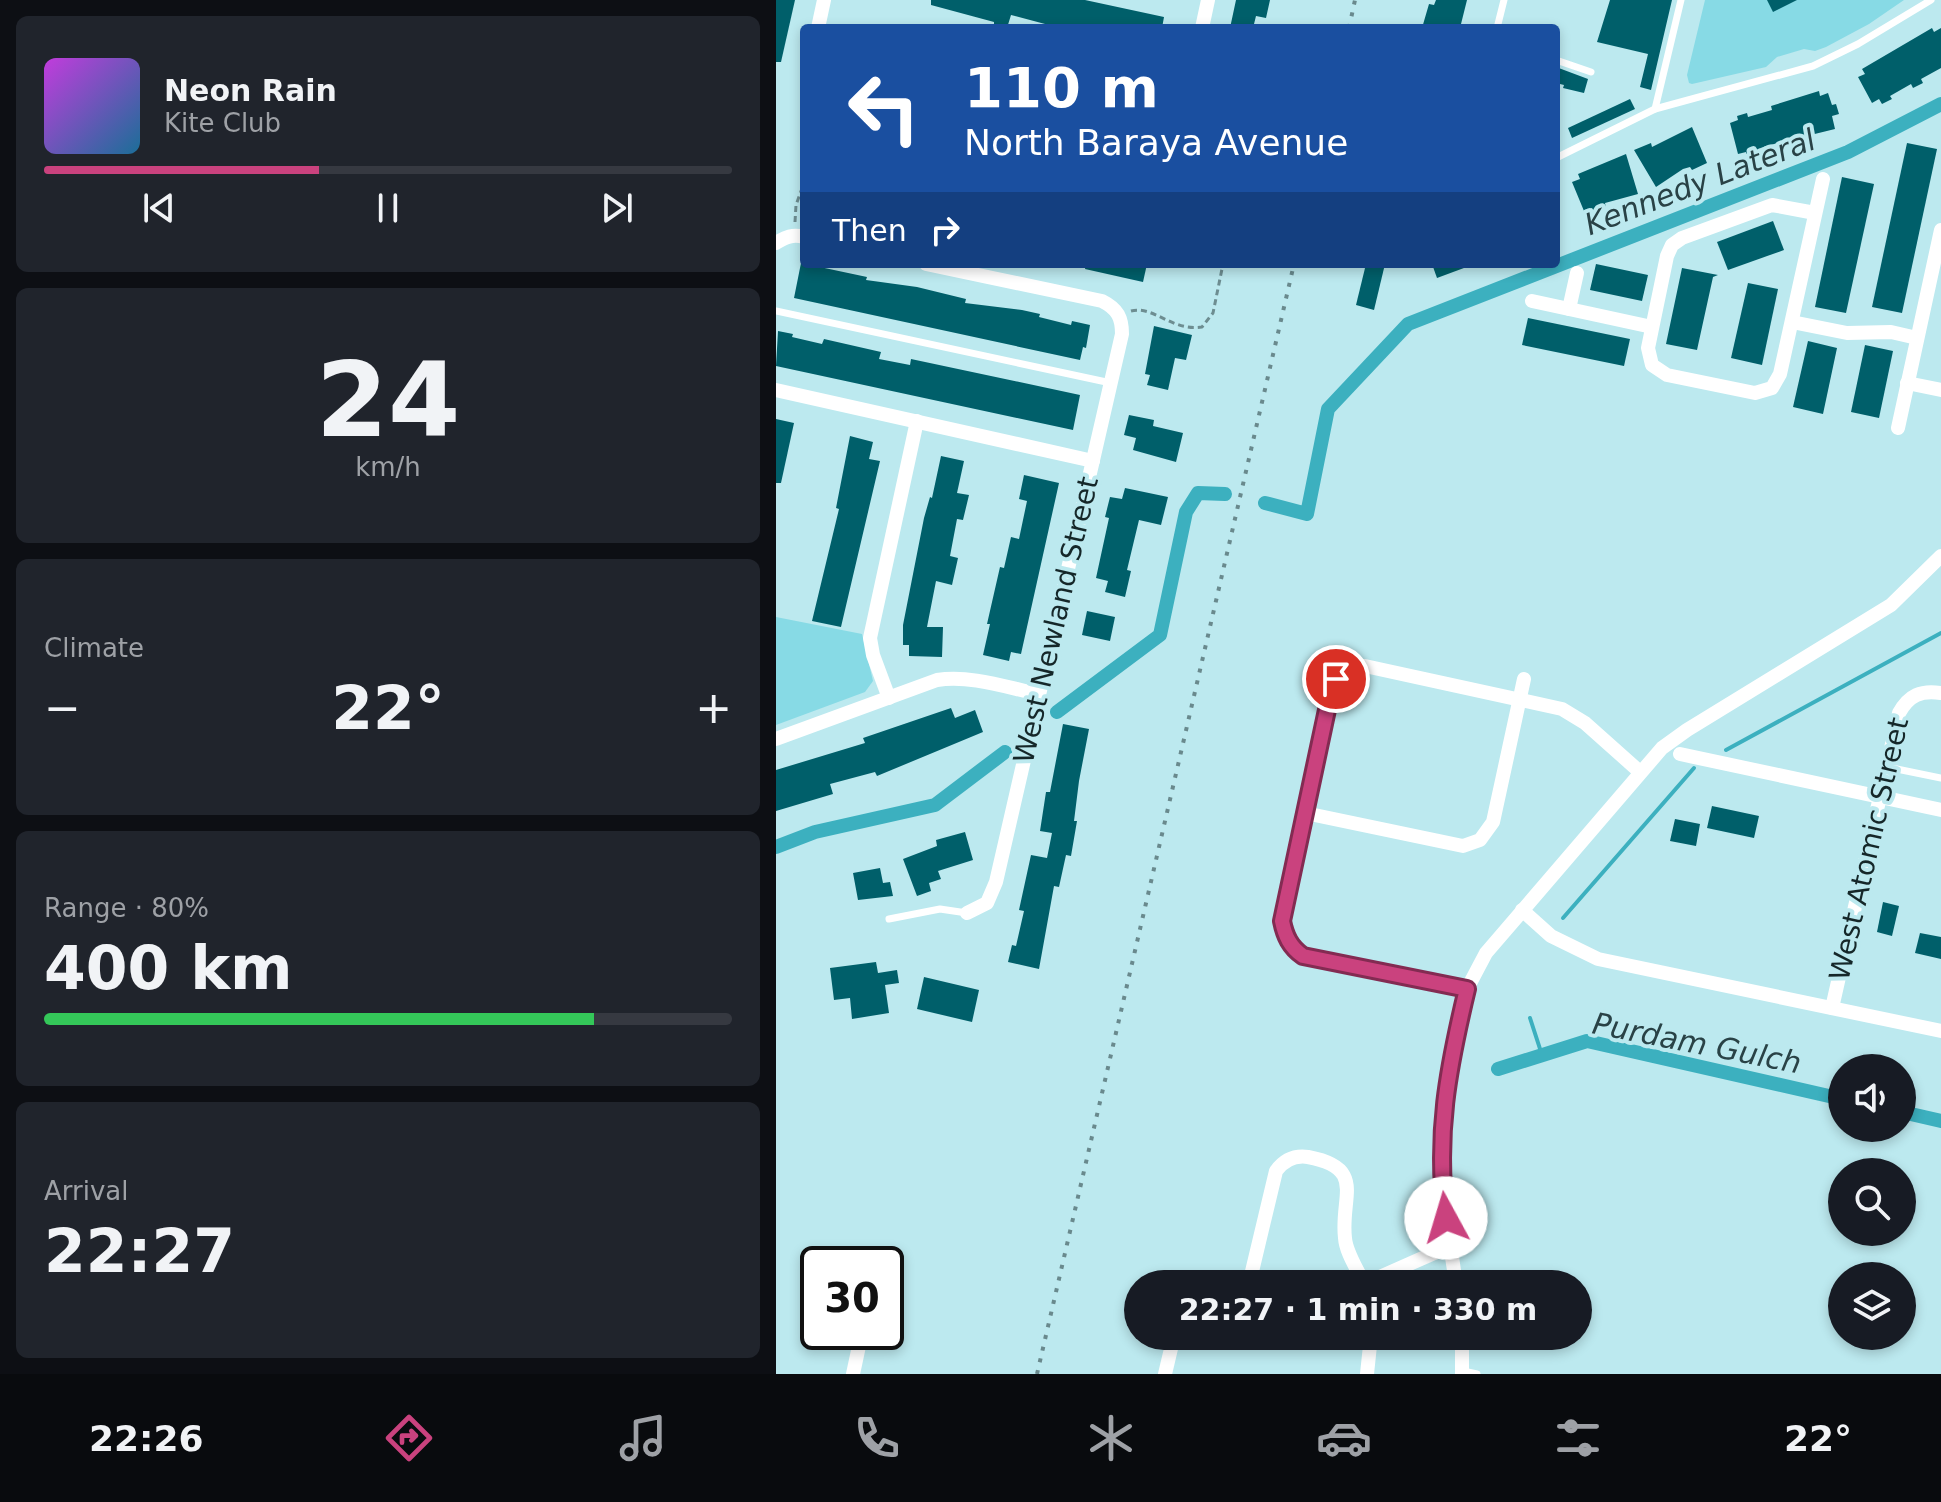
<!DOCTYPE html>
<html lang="en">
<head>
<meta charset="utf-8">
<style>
  body { margin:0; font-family:"DejaVu Sans",sans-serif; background:#20242c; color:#f1f3f6; height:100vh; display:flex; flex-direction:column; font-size:30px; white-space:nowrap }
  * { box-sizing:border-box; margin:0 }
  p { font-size:26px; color:#9ea1a6 }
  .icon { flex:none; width:44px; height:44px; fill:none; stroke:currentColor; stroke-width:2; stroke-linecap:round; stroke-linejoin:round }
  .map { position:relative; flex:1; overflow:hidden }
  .panel { display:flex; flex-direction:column; gap:16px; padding:16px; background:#0d0f14; width:776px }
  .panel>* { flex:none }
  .hud { position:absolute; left:24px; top:24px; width:760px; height:244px; border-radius:8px; box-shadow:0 4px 12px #0003; background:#1a4fa0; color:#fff; overflow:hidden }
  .controls { position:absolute; left:1052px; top:1054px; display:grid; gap:16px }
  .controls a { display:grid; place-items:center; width:88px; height:88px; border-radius:50%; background:#171b24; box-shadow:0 4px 12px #0003; font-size:40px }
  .speed { position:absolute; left:24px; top:1246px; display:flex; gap:16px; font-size:40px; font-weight:700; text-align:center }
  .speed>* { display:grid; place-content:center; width:104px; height:104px; border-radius:50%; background:#171b24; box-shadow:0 4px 12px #0003; line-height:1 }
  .speed .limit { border:4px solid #111; border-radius:12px; background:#fff; color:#111 }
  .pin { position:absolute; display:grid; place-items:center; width:68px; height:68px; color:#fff; margin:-34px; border:4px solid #fff; border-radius:50%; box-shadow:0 2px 8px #0007 }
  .me { position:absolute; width:88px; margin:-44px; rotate:354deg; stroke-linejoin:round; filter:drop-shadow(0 0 6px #0008) }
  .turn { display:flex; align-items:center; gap:28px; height:168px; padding:0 32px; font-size:36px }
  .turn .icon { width:104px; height:104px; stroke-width:2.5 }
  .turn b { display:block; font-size:56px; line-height:68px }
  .then { display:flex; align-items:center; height:76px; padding:0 32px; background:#0003; gap:16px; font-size:30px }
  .big { font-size:60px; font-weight:600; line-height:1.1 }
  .panel .card { flex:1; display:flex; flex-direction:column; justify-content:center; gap:12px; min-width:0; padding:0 28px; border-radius:12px; background:#20242c }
  .panel .dial { align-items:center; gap:0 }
  .dial b { font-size:104px; line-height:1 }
  .song { display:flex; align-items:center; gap:24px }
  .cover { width:96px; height:96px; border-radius:12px; background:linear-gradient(135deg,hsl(290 70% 55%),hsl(200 70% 35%)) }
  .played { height:8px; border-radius:4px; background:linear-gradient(90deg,#ca427e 40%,#363941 40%) }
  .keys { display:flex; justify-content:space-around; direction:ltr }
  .heat { display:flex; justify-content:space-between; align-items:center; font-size:44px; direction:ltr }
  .charge { height:12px; border-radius:6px; background:linear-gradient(90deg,#34c759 80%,#363941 0) }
  .trip { position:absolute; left:348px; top:1270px; width:468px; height:80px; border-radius:40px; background:#171b24; box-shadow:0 4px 12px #0003; font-weight:600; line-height:80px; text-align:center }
  .dock { display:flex; height:128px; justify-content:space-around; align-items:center; background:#090b0e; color:#9ea1a6 }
  .dock .icon { width:56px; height:56px }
  .dock .on { color:#ca427e }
  .dock b { font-size:36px; color:#f1f3f6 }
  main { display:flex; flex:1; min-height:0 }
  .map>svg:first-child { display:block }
  .green { fill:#87dae5 }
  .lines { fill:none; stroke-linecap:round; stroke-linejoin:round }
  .stream { stroke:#3cb0bf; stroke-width:4 }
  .canal { stroke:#3cb0bf; stroke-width:14 }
  .building { fill:#005f6a }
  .path { stroke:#6d8d91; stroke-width:3; stroke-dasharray:6 4; stroke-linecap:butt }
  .lane { stroke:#fff; stroke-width:7 }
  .street { stroke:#fff; stroke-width:14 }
  .rail { stroke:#69898d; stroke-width:4; stroke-dasharray:4 8; stroke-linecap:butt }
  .route-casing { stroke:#832b52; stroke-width:20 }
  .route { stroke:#ca427e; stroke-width:14 }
  .labels { text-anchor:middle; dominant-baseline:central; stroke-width:8; stroke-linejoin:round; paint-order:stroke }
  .street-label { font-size:28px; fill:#152729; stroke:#bce9ef }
  .water-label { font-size:30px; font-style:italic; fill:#294246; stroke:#bce9ef }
</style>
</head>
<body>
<main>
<section class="panel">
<div class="card">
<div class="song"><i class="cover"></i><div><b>Neon Rain</b><p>Kite Club</p></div></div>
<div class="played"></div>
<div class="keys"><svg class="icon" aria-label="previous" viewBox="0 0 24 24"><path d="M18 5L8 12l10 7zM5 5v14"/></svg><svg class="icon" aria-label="pause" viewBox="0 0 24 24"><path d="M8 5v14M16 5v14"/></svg><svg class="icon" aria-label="next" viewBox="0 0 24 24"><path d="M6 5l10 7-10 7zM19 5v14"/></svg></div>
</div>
<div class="card dial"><b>24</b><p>km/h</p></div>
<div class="card"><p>Climate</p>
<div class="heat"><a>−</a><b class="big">22°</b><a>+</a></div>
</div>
<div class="card"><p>Range · 80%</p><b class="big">400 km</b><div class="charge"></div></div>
<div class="card"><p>Arrival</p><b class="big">22:27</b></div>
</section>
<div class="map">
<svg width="1165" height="1374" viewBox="0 0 1165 1374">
  <rect width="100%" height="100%" fill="#bce9ef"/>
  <g class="green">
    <path d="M929 0H1128L1093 24 1050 47 1039 51 1028 49 1001 57 990 67 916 84 913 83 911 75Z"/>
    <path d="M0 617 86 634 97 681 89 692 0 725Z"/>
  </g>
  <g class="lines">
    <g class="stream">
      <path d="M950 750 1165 633"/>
      <path d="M787 918 918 768"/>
      <path d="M754 1018 766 1055"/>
    </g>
    <g class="canal">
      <path d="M489 503 531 514 552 409 632 324 1072 152 1165 104"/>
      <path d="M281 712 384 635 410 512 422 493 449 494"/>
      <path d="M0 847 39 832 159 805 229 752"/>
      <path d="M722 1069 811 1041 1066 1099"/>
      <path d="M1126 1112 1165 1121"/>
    </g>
  </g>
  <g class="building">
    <path d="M0 0H19L5 62H0Z"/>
    <path d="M155 0H309L388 17 386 28H284L235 15 231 28 218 25V22L155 5Z"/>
    <path d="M460 0H494L490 18 480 16 477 28H454Z"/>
    <path d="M660 0H691L684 28H646L653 4 658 5Z"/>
    <path d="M834 0H896L875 90 864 87 872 54 821 42Z"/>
    <path d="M991 0H1021L997 12Z"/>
    <path d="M1156 28 1158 32 1165 28V68L1145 79 1147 83 1137 88 1135 84 1114 96 1116 99 1106 104 1103 99 1096 103 1082 77 1089 74 1086 69Z"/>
    <path d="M780 67 812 79 808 93 787 88 788 85 780 83Z"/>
    <path d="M1043 91 1044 96 1052 93 1056 105 1060 104 1063 114 1056 116 1059 129 990 146 982 149 983 153 971 157 970 152 962 154 954 123 962 120 961 116 971 113 972 117 996 110 995 106Z"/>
    <path d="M854 99 859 109 796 138 792 128Z"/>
    <path d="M916 127 931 163 916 170 914 167 907 169 880 187 858 150 875 143 876 147Z"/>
    <path d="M1131 143 1161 149 1126 313 1096 307Z"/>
    <path d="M850 154 862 194 829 203 830 208 819 213 816 208 808 211 796 182 804 179 802 174Z"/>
    <path d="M1066 177 1098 184 1070 313 1039 307Z"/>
    <path d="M997 221 1008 250 952 270 941 242Z"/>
    <path d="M25 263 91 277 90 280 141 287 190 299 189 303 246 310 264 314 263 317 295 325 296 321 314 325 310 348 307 347 304 360 18 298Z"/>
    <path d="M310 264H371L367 282 309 269Z"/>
    <path d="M590 264H609L598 310 580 305Z"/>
    <path d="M656 264H696V265L661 278Z"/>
    <path d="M820 264 872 275 866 301 814 290Z"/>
    <path d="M906 268 942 275 937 277 921 350 890 344Z"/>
    <path d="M972 283 1002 289 986 365 955 358Z"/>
    <path d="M752 318 854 339 848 366 746 345Z"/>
    <path d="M378 326 416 335 410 360 399 358 392 390 371 385 374 375 369 374Z"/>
    <path d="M2 331 17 334 16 337 46 344 48 339 105 352 103 359 134 365 135 359 304 395 297 430 0 366Z"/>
    <path d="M1032 341 1061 348 1047 414 1017 407Z"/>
    <path d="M1089 345 1117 351 1103 418 1075 412Z"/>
    <path d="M353 415 378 420 377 426 407 433 400 462 357 450 360 438 348 435Z"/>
    <path d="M0 419 18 423 5 483H0Z"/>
    <path d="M74 436 97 442 93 459 104 461 65 627 36 621 63 509 60 508Z"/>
    <path d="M165 456 188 461 181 493 193 495 187 520 181 519 174 556 182 558 176 585 160 581 151 627H167L166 657 133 656V645H127V625L148 518 154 497 156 498Z"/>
    <path d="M248 475 283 483 245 654 235 652 233 661 207 655 214 624H211L224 567 228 568 235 537 243 539 251 501 243 499Z"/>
    <path d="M349 488 392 497 385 525 363 520 351 570 355 571 349 597 329 592 332 581 320 578 333 518 329 517 334 497 346 499Z"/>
    <path d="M311 611 339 617 334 641 306 635Z"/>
    <path d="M175 708 179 718 199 710 207 732 101 776 99 772 54 784 57 794 0 811V770L89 743 87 738Z"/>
    <path d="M287 724 313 729 303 781 298 821H301L295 856 290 855 283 887 278 886 263 969 232 962 236 945 240 946 248 911 243 910 255 855 271 858 276 833 264 831 270 792H274Z"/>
    <path d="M936 806 983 816 978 838 931 828Z"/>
    <path d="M899 819 924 824 920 846 894 841Z"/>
    <path d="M189 832 197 860 162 871 165 879 153 883 155 891 141 896 127 859 161 846 160 840Z"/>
    <path d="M104 868 107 883 114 882 117 896 82 900 77 873Z"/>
    <path d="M1107 902 1123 906 1116 936 1101 932Z"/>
    <path d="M1144 933 1165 937V959L1139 953Z"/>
    <path d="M100 962 102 973 121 970 123 983 109 985 113 1013 76 1019 74 998 58 1000 54 968Z"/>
    <path d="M148 977 203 990 196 1022 141 1009Z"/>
  </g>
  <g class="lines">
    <g class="path">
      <path d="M19 222 20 205 28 183"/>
      <path d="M355 311C377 305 397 332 426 327L437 313 447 264"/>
    </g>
    <g class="lane">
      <path d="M721 28 728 0"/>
      <path d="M780 60 815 72"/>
      <path d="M879 109 905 0"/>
      <path d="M780 158 879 109 1037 66 1082 44 1155 0"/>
      <path d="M0 311 335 383"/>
      <path d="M1111 767 1165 778"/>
      <path d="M113 919 164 909 191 913"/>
      <path d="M687 1371 701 1374"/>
    </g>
    <g class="street">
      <path d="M42 28 48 0"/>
      <path d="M426 28 432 0"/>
      <path d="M1039 213 996 205 906 238 896 245 891 256 872 348 876 365 891 375 979 393 996 388 1004 374 1047 179"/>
      <path d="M0 243C9 237 17 234 28 237"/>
      <path d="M150 264 326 301C342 309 346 318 346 334L220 882 211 903 191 913"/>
      <path d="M756 301 876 327"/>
      <path d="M793 309 801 273"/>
      <path d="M1016 322 1071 333 1115 332 1141 338"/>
      <path d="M1131 383 1165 390"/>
      <path d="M0 390 317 461"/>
      <path d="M1122 428 1165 230"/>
      <path d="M113 698 97 655 94 638 141 421"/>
      <path d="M0 739 161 680C195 675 229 687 262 694"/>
      <path d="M904 754 1165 810"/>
      <path d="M529 813 687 846 704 840 717 822 748 679"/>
      <path d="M746 910 775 936 822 959 1165 1031"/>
      <path d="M691 989 527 956 512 941 506 921 555 691C562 674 571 667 589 666L786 709 809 723 864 772"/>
      <path d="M1056 1008 1123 713C1133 695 1145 690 1165 693"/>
      <path d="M473 1284 500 1171C508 1160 518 1155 532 1157 591 1168 564 1197 569 1238 570 1253 582 1270 588 1284"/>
      <path d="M588 1284 674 1246"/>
      <path d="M680 1284 666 1189 664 1142 668 1101 691 989 710 953 886 748 911 730 1115 605 1165 556"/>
      <path d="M686 1336V1374"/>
      <path d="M77 1374 86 1332"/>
      <path d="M389 1374 398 1336"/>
      <path d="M591 1374 595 1336"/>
    </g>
    <g class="rail">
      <path d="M573 28 579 0"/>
      <path d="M261 1374 518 264"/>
    </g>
  </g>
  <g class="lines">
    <g class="route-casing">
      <path id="route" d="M560 679 555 691 506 921C509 936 514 947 527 956L691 989C672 1068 659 1136 670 1218"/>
    </g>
    <use href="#route" class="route"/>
  </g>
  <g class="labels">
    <g class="street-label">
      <text transform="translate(280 620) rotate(-77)">West Newland Street</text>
      <text transform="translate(1093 849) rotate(-77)">West Atomic Street</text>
    </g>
    <g class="water-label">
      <text transform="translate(924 182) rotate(-21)">Kennedy Lateral</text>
      <text transform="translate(921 1043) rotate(11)">Purdam Gulch</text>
    </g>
  </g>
</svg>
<div class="controls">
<a><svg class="icon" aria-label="sound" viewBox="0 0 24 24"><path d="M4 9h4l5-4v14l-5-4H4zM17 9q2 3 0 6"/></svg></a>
<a><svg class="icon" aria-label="search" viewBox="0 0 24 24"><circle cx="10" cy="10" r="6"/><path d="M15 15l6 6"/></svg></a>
<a><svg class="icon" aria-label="layers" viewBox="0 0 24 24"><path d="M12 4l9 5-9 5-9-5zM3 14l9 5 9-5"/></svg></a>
</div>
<div class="speed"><div class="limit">30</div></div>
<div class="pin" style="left:560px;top:679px;background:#d93025"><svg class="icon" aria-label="arrive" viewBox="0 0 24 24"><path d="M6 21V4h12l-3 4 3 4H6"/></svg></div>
<svg class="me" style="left:670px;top:1218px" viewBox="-20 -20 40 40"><circle r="19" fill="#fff"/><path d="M0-13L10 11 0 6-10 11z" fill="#ca427e"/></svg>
<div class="trip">22:27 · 1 min · 330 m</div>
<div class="hud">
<div class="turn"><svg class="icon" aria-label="left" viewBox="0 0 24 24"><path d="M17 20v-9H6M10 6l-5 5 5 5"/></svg><div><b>110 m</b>North Baraya Avenue</div></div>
<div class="then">Then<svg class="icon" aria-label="right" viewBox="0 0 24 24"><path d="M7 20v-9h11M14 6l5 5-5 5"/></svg></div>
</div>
</div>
</main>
<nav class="dock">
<b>22:26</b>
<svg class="icon on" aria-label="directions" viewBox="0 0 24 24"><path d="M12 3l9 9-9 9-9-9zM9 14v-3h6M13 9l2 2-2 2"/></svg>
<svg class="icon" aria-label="music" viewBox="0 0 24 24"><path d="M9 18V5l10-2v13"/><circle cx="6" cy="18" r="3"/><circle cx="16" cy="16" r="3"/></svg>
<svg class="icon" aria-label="phone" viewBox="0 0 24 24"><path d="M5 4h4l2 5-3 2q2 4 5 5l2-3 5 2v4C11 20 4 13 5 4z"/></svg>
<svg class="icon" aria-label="climate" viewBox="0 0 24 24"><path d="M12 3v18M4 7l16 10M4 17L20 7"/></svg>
<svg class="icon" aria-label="car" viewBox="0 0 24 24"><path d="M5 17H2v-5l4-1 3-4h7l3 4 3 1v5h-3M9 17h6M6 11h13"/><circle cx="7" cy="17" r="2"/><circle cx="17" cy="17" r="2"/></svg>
<svg class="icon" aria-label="filters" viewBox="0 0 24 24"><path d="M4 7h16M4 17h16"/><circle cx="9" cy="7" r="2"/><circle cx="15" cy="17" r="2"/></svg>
<b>22°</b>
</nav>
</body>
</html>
